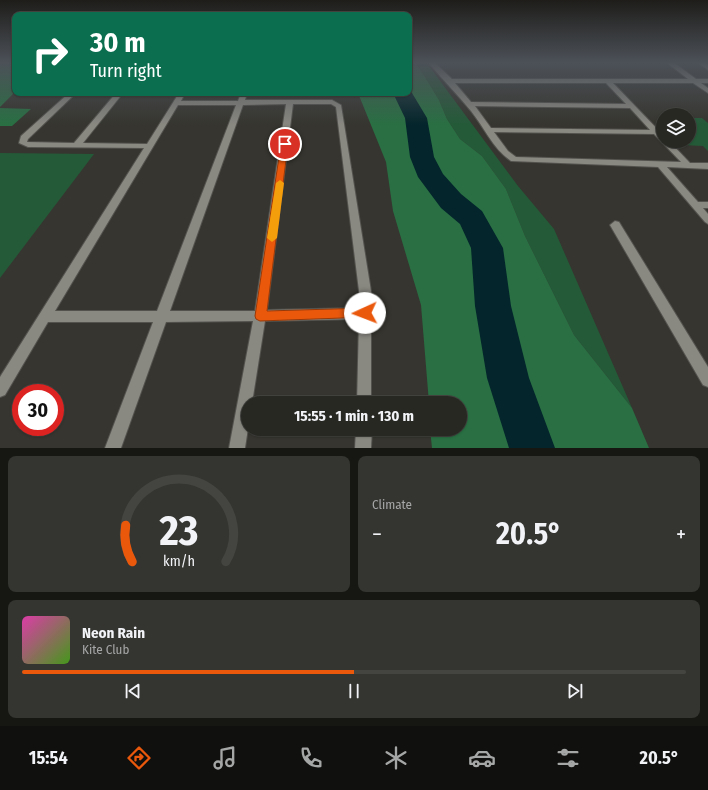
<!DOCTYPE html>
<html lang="en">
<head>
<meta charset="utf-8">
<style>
  body { margin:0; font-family:"Fira Sans Condensed",sans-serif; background:#343430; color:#f1f3f6; height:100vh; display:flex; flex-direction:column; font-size:15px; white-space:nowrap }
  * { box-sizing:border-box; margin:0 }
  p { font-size:13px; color:#a5a6a6 }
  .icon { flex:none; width:22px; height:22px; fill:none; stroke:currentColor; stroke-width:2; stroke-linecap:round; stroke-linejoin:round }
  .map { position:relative; height:448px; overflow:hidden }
  .side { display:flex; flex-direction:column; gap:8px; padding:8px; background:#161613; flex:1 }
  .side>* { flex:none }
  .guide { position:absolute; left:12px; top:12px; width:400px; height:84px; border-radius:8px; box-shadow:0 1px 3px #0004,0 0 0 1px #444441; background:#0b6e4f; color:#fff; overflow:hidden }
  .tools { position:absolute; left:656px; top:108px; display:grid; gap:8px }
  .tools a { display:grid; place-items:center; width:40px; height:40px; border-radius:50%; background:#282823; box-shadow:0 1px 3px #0004,0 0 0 1px #444441; font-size:20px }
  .speed { position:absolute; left:12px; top:384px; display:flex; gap:8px; font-size:20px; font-weight:700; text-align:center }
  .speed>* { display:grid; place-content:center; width:52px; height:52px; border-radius:50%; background:#282823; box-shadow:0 1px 3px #0004,0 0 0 1px #444441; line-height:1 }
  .speed .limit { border:6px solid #d22; background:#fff; color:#111 }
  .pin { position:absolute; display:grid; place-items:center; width:34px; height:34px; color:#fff; margin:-17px; border:2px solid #fff; border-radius:50%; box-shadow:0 1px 4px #0007 }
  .me { position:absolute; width:44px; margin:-22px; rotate:268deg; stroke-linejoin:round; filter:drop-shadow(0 0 3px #0008) }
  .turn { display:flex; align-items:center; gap:14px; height:84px; padding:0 12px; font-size:18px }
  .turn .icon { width:52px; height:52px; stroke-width:2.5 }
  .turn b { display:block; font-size:28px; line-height:34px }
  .big { font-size:30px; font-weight:700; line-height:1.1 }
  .side .tile { flex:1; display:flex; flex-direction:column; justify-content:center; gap:6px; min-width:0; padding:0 14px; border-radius:8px; background:#343430 }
  .side .dial { align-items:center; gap:0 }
  .dial svg { height:104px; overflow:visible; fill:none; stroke:#444441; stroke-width:7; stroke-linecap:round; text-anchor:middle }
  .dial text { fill:#f1f3f6; stroke:none }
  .song { display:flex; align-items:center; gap:12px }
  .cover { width:48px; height:48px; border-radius:6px; background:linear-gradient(135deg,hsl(320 70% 55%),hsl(100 70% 35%)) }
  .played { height:4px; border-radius:2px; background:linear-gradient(90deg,#ea580c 50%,#444441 50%) }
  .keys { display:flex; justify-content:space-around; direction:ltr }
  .heat { display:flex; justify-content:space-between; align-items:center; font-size:22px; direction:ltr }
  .side .tiles { flex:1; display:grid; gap:8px; grid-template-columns:1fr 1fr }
  .tile:last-child { grid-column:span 2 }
  .trip { position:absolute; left:241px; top:396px; width:226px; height:40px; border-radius:20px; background:#282823; box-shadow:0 1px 3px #0004,0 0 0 1px #444441; font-weight:700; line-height:40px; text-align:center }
  .tab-bar { display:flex; height:64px; justify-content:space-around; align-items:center; background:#10100e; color:#a5a6a6 }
  .tab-bar .icon { width:28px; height:28px }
  .tab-bar .current { color:#ea580c }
  .tab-bar b { font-size:18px; color:#f1f3f6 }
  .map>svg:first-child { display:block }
  .green { fill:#245a38 }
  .forest { fill:#296f43 }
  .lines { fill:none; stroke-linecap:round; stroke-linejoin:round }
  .river { fill:#03252b; fill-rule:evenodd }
  .minor-casing { stroke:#53524d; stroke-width:2 }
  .tertiary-casing { stroke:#53524d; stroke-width:2 }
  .minor { fill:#898881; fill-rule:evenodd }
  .tertiary { fill:#898881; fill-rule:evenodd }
  .route { fill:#ea580c; stroke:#983908 }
  .slow { fill:#f59e0b }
</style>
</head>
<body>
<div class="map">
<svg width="708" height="448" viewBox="0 0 708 448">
  <rect width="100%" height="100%" fill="#36352f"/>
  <g class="green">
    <path d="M414 62H426L518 186 554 229 632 408 574 335 525 236 506 189 482 156 460 139 447 119 439 100 419 67Z"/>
    <path d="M689 118H702L708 123V151L703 146 682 145 681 149 673 141H689Z"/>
    <path d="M0 153 94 154 0 278Z"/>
  </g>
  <g class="forest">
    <path d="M15 62V92L0 107V64Z"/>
    <path d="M409 62H414L419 67 439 100 447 119 460 139 482 156 506 189 525 236 574 335 632 408 649 448H432L430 429H460V403H429L421 305 393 211 386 162 358 93H409Z"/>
    <path d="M0 108 31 109 12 126H0Z"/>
  </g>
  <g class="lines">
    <path class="river" d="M409 88 427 118 434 157 443 174 461 194 482 211 503 248 511 306 529 378 555 448H509L487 378 475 306 471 248 460 224 441 208 418 177 410 157 405 118 393 93H409Z"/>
    <g class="minor-casing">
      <g id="minor">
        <path d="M428 62H434L452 79H688L666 62H673L696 79H708V83H701L708 88V93L693 83H613L663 135V141H669L690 163H708V169L667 167 698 202H708V208H703L708 214V224L705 222 658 167 511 161C493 149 484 127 471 111 457 94 442 79 428 62ZM455 83H606L626 104 471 102ZM475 106 630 108 650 130 491 128ZM494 132 654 134 681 162 516 157 508 151Z"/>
        <path d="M69 93H76L28 139 27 142 74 143 116 93H123L83 143 147 144 179 93H185L181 101H238L241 93H247L245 100H332L341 105 371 291V403H357L359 319 265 321 252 403H248V428L245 448H229L253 321 166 322 121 448H105L153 322H48L5 395 0 397V377L144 148 28 147 19 143 21 136ZM286 104 255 311H170L243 105ZM293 104H331L336 107 359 291V308L267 310ZM178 105H236L157 311H55Z"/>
        <path d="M615 221 619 222 708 367V387L703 385 610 225Z"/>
        <path d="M356 429H372L371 448H355Z"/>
      </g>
    </g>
    <g class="tertiary-casing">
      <path id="tertiary" d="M697 62H704L708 65V70Z"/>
    </g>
    <use href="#minor" class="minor"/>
    <use href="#tertiary" class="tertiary"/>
  </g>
  <linearGradient id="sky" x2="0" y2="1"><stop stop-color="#1e1d1a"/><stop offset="0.5" stop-color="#4c5158"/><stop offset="1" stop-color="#4c5158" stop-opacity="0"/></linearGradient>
  <rect width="708" height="125" fill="url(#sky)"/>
  <path class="route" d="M285 142 288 144 267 311 365 308 369 310 371 313 369 317 260 321 256 319 255 316 281 144Z"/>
  <path class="slow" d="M280 180 284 183 277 238 272 242 267 238 276 183Z"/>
</svg>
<div class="tools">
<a><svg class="icon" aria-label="layers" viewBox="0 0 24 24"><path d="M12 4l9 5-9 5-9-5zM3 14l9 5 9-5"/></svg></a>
</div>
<div class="speed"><div class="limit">30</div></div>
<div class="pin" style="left:285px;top:144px;background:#d93025"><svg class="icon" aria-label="arrive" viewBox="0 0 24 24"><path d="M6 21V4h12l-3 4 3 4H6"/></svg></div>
<svg class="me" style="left:365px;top:313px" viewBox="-20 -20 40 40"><circle r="19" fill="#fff"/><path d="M0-13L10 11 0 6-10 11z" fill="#ea580c"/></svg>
<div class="trip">15:55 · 1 min · 130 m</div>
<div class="guide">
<div class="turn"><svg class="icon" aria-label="right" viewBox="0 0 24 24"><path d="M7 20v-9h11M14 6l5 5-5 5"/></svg><div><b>30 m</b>Turn right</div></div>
</div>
</div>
<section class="side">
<div class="tiles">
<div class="tile dial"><svg viewBox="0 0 100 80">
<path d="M14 69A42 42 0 1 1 86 69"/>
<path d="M14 69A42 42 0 0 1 9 41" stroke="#ea580c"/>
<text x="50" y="56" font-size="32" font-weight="700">23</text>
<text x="50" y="72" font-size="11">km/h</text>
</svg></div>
<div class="tile"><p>Climate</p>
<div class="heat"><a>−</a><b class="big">20.5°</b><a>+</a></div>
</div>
<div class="tile">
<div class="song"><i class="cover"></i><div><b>Neon Rain</b><p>Kite Club</p></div></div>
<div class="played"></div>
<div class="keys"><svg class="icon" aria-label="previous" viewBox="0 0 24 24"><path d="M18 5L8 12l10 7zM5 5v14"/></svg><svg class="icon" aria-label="pause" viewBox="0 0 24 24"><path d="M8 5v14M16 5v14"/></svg><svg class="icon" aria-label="next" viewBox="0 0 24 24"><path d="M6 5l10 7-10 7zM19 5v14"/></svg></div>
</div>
</div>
</section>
<nav class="tab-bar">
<b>15:54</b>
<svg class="icon current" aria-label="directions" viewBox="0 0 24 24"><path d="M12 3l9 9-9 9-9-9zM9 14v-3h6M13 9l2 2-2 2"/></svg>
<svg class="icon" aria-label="music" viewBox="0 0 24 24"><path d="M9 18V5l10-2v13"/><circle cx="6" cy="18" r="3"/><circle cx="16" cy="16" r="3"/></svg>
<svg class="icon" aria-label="phone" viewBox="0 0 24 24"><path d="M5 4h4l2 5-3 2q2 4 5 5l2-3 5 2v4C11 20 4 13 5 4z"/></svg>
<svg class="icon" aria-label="climate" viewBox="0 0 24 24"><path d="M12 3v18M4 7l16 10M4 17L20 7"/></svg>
<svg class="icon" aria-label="car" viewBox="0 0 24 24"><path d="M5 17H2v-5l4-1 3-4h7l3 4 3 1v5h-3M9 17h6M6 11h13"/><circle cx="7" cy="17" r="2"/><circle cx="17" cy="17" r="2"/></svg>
<svg class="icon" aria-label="filters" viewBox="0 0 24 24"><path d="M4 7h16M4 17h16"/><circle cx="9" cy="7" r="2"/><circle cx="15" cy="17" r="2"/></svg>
<b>20.5°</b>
</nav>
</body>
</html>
